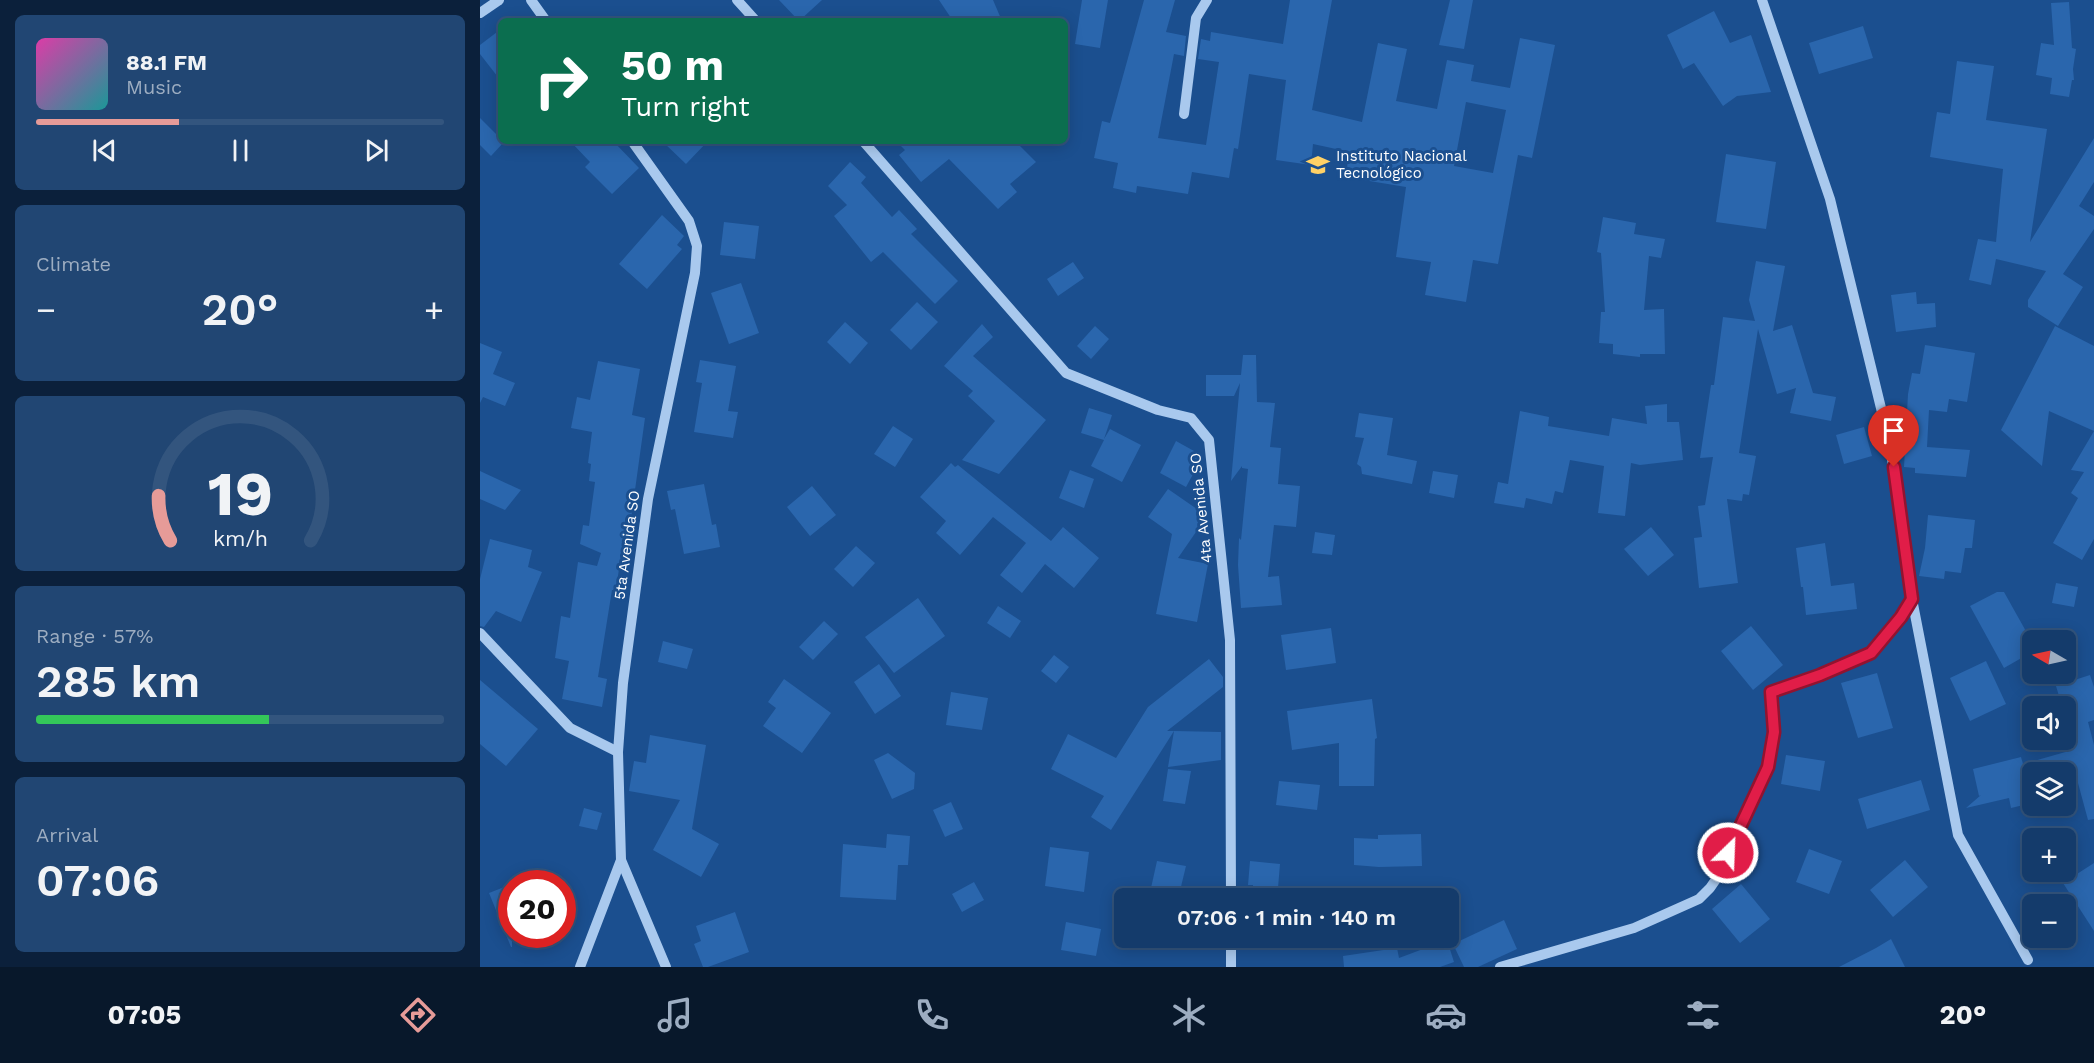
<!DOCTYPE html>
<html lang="en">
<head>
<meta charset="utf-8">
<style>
  body { margin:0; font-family:"Work Sans",sans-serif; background:#214673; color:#f1f3f6; height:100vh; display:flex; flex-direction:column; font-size:22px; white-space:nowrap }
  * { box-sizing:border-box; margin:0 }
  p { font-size:20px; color:#9dadc1 }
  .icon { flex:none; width:33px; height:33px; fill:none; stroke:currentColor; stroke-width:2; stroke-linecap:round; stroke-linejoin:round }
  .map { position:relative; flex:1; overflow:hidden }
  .details { display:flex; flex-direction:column; gap:15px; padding:15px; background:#0b203b; width:480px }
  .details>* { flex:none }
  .banner { position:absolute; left:18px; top:18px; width:570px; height:126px; border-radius:9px; box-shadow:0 3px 15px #0003,0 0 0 2px #33557e; background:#0b6e4f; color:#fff; overflow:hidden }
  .needle { width:39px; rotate:279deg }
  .controls { position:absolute; left:1542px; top:630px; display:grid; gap:12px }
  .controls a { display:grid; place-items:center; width:54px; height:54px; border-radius:9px; background:#143b6b; box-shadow:0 3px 15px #0003,0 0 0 2px #33557e; font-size:30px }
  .speed { position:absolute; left:18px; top:870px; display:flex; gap:12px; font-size:30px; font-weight:700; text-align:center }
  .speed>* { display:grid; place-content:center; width:78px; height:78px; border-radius:50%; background:#143b6b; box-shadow:0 3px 15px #0003,0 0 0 2px #33557e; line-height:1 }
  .speed .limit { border:9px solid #d22; background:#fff; color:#111 }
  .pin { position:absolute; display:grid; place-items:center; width:51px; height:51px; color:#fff; margin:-62px -26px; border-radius:50% 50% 50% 0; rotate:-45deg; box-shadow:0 0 6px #0007 }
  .pin .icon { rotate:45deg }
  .me { position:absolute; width:66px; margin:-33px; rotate:24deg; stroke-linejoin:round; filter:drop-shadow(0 0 4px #0008) }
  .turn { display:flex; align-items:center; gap:21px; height:126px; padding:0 24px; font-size:27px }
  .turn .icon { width:78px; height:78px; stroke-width:2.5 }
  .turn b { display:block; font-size:42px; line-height:51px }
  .big { font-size:45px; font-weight:600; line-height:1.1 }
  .details .card { flex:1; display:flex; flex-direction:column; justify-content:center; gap:9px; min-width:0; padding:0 21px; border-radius:9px; background:#214673 }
  .details .dial { align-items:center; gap:0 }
  .dial svg { height:156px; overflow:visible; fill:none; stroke:#33557e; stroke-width:7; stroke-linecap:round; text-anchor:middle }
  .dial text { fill:#f1f3f6; stroke:none }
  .song { display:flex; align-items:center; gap:18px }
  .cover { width:72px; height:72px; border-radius:9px; background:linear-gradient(135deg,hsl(320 70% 55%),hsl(180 70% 35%)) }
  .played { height:6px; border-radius:3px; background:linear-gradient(90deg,#e69b98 35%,#33557e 35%) }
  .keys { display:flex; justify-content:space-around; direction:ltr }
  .heat { display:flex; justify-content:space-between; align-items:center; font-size:33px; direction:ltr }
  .charge { height:9px; border-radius:4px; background:linear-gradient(90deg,#34c759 57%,#33557e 0) }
  .trip { position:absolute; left:634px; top:888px; width:345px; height:60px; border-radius:9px; background:#143b6b; box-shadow:0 3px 15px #0003,0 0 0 2px #33557e; font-weight:600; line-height:60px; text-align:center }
  .dock { display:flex; height:96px; justify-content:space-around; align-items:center; background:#08182b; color:#9dadc1 }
  .dock .icon { width:42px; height:42px }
  .dock .active { color:#e69b98 }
  .dock b { font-size:27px; color:#f1f3f6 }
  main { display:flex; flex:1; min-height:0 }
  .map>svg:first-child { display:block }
  .building { fill:#2a66ad; fill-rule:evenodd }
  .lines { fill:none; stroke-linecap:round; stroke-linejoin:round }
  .minor { stroke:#a9c9ee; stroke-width:10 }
  .route-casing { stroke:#92132f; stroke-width:15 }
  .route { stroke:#e11d48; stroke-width:10 }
  .labels { text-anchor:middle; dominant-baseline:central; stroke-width:6; stroke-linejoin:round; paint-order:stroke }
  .poi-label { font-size:15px; fill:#fff; stroke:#1b4f8f; text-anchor:start }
  .street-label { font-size:15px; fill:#fff; stroke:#1b4f8f }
</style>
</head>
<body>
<main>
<section class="details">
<div class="card">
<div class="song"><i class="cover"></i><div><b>88.1 FM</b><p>Music</p></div></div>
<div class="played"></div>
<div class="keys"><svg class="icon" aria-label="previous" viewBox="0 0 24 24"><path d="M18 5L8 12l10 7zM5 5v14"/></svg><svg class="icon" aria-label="pause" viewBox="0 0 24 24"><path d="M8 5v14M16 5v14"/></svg><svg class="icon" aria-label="next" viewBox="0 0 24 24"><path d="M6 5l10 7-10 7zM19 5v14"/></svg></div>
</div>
<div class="card"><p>Climate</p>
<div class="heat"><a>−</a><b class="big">20°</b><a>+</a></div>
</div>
<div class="card dial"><svg viewBox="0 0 100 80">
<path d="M14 69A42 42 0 1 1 86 69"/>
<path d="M14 69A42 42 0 0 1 8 46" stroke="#e69b98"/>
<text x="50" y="56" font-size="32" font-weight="700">19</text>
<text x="50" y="72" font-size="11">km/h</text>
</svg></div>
<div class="card"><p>Range · 57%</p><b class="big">285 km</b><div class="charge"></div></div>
<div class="card"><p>Arrival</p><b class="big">07:06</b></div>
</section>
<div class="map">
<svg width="1614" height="967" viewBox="0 0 1614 967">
  <rect width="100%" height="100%" fill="#1b4f8f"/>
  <g class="building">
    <path d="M299 0H342L319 21Z"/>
    <path d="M459 0H513L522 21H473Z"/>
    <path d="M602 0H628L620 48 595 44Z"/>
    <path d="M664 0H695L686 32 706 36 704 56 694 54 678 138 726 145 739 62 718 59 721 39 730 41 731 32 803 44 810 0H852L832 110 882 122 898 43 927 49 916 101 957 109 967 60 994 65 991 81 1030 88 1040 38 1075 45 1052 158 1038 155 1018 264 993 260 986 302 945 295 951 262 916 257 926 187 865 177 870 152 833 144 831 165 796 160 806 80 769 74 758 149 754 148 749 178 712 172 708 194 657 186 656 193 633 188 638 163 614 158 622 121 630 123ZM986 102 1026 110 1013 173 974 166Z"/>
    <path d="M970 0H993L984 49 959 45Z"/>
    <path d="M1589 2 1592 48 1596 49 1593 69 1594 80H1592L1589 97 1570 94 1572 78 1556 75 1561 43 1574 45 1571 3Z"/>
    <path d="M1234 11 1250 43 1271 35 1291 92 1257 96 1243 106 1214 63 1203 69 1187 35Z"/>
    <path d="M1383 26 1393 58 1339 74 1329 43Z"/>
    <path d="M21 29V81L0 54V45Z"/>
    <path d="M1477 61 1514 66 1506 120 1567 129 1550 242 1614 138V182L1599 206 1614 216V229L1583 274 1603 287 1578 326 1548 307V300L1566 271 1516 259 1511 285 1489 280 1498 239 1516 242 1523 169 1450 157 1457 112 1470 114Z"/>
    <path d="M0 118 24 142 11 156 0 145Z"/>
    <path d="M90 141H133L159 168 132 194 105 167 110 162Z"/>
    <path d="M182 141H228L206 164Z"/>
    <path d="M416 141H535L556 162 530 184 537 192 518 209 469 159 441 182 419 155 425 150Z"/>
    <path d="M1246 154 1296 162 1286 229 1236 222Z"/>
    <path d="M370 162 386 177 381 183 412 217 419 210 437 229 431 234 478 281 455 304 403 252 391 262 354 216 367 205 348 186Z"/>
    <path d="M182 215 204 236 197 245 202 249 167 289 139 264Z"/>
    <path d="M1123 217 1156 223 1154 234 1185 239 1181 258 1169 256 1164 310 1184 309 1185 354H1160V357L1133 354V344L1119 343 1121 312H1125L1121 253 1117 252Z"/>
    <path d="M244 222 279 226 275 259 240 255Z"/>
    <path d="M1276 261 1305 266 1293 331 1312 325 1333 393 1356 397 1351 421 1310 413 1316 388 1297 394 1278 329 1259 453 1276 456 1269 495 1263 494 1262 501 1247 499 1258 583 1219 588 1214 538 1222 537 1218 506 1225 505 1233 457 1220 458 1231 385H1234L1243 317 1275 321 1269 300Z"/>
    <path d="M593 262 604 278 578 296 567 279Z"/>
    <path d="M261 283 279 333 249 344 231 293Z"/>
    <path d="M1436 292 1437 304 1455 303 1456 327 1416 332 1411 295Z"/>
    <path d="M437 302 458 322 431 350 410 330Z"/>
    <path d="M365 322 388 343 370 364 347 342Z"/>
    <path d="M502 324 513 337 493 356 566 420 519 474 482 460 515 421 488 396 493 391 464 366Z"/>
    <path d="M615 326 629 339 611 359 597 346Z"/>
    <path d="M1575 326 1614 346V431L1569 411 1562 466 1521 430Z"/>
    <path d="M0 343 22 352 13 374 35 383 25 406 3 397 0 403Z"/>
    <path d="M1445 345 1495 353 1487 402 1469 399 1467 412 1449 410 1447 447 1490 450 1486 477 1435 473V468L1424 467 1428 394 1432 373 1440 374Z"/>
    <path d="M763 355H776L777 402 795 403 790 447 801 448 798 484 820 486 816 527 794 525 788 577 799 576 802 605 761 608 758 565 759 538 761 540 768 469 762 468V466L751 481 760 383 754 396H726V375H761Z"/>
    <path d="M220 360 256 366 248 411 258 412 253 438 214 432 222 383 216 382Z"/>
    <path d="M118 361 160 369 152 415 165 418 150 526H145L136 590H132L118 677 127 679 122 707 82 699 89 661 75 658 81 616 90 618 98 562 117 566 121 553 100 544 103 525 109 526 115 482 109 481 111 464 108 463 112 432 91 428 97 397 110 400Z"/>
    <path d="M1187 404V422H1199L1203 460 1160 465 1151 463 1145 516 1118 513 1124 466 1090 460 1083 493 1075 491 1072 504 1046 498 1044 508 1014 503 1018 482 1028 484 1040 411 1069 417 1068 426 1129 436 1132 418 1167 424 1165 406Z"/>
    <path d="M609 408 632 415 624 439 630 429 661 445 642 482 611 466 624 440 601 433Z"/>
    <path d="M879 413 913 418 907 455 937 461 932 484 882 474 881 467 877 464 884 438 875 437Z"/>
    <path d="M413 426 433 439 415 467 394 454Z"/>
    <path d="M1384 427 1392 456 1364 464 1356 435Z"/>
    <path d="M1614 431V539L1602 560 1573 543 1598 498 1591 493 1604 472 1591 470Z"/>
    <path d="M696 441 723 456 706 487 680 473Z"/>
    <path d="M471 463 475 467 478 465 571 541 583 527 619 558 594 588 565 564 542 593 520 575 546 543 513 517 480 555 456 533 466 521 440 497Z"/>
    <path d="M590 470 614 479 604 508 579 498Z"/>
    <path d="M0 471 41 490 25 510 0 499Z"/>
    <path d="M953 471 978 475 974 498 949 493Z"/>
    <path d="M224 484 232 525 236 524 240 547 204 554 195 509 191 510 187 491Z"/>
    <path d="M332 486 356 515 330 536 307 507Z"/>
    <path d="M688 489 727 516 698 558 728 564 717 622 676 614 692 534 668 517Z"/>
    <path d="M1448 515 1495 520 1492 548H1485L1481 573 1465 571 1464 579 1439 576 1445 548Z"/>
    <path d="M1171 527 1194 555 1168 576 1144 549Z"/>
    <path d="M835 532 855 535 852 555 832 553Z"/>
    <path d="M10 539 52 550 48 567 62 572 41 622 16 611 4 627 0 626V579Z"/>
    <path d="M1345 543 1351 586 1374 583 1377 609 1326 615 1323 587H1321L1316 548Z"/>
    <path d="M376 546 395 563 373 587 354 569Z"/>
    <path d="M1576 583 1598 587 1594 607 1572 603Z"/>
    <path d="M1517 592H1524L1552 642V652L1524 668 1490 606Z"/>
    <path d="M438 598 465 636 414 673 385 637Z"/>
    <path d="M518 606 541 621 530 638 507 623Z"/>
    <path d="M344 621 358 634 333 660 319 647Z"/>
    <path d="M1271 626 1303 665 1273 690 1241 651Z"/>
    <path d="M851 628 856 663 806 670 801 635Z"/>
    <path d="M183 641 213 649 207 669 178 662Z"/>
    <path d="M574 655 589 667 576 683 561 671Z"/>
    <path d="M729 659 743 677V687L687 731H694L631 830 611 817 624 796 571 769 588 734 636 758 668 707Z"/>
    <path d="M1506 661 1526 704 1490 721 1470 678Z"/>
    <path d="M399 664 421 696 395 714 374 682Z"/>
    <path d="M1397 673 1413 728 1378 738 1361 683Z"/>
    <path d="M1610 675 1614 687V720L1608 722 1614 745V819L1608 820 1598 783 1586 787V772H1545L1552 803 1531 808 1529 798 1486 808 1501 795 1499 796 1493 769 1541 757 1543 764 1589 751 1586 738V706H1582L1576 686Z"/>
    <path d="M304 679 351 713 322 753 283 726 296 708 288 702Z"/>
    <path d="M0 680 58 729 26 766 0 744Z"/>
    <path d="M471 692 508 698 502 730 466 725Z"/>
    <path d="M892 699 897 738 895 739 894 786H859V743L812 750 807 711Z"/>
    <path d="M694 731 741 732V760L688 767Z"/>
    <path d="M170 735 226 745 212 829 239 844 221 877 173 850 200 800 149 791 154 761 166 763Z"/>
    <path d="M408 753 435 773 434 789 412 799 394 760Z"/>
    <path d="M1306 755 1345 761 1340 791 1301 784Z"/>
    <path d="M688 769 711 771 705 804 683 801Z"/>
    <path d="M1441 780 1450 810 1387 829 1378 799Z"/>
    <path d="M799 781 840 785 837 810 796 805Z"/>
    <path d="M471 802 483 829 465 837 453 810Z"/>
    <path d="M104 808 122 813 117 830 99 826Z"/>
    <path d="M407 834 430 836 428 865H418L416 900 360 897 363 844 406 848Z"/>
    <path d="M941 834 942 866 899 867 874 865V838L898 839V835Z"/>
    <path d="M570 847 609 852 604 892 565 886Z"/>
    <path d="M1329 849 1362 861 1349 894 1316 882Z"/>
    <path d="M1425 860 1448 887 1413 917 1390 890Z"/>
    <path d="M677 861 706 866 699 895 671 888Z"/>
    <path d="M770 861 800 864 798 888H796L794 898H772L773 885H768Z"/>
    <path d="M1614 863V931L1583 883Z"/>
    <path d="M494 882 504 900 482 912 472 894Z"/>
    <path d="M32 884V947H31L9 893Z"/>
    <path d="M1261 884 1290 919 1260 943 1232 909Z"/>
    <path d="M255 912 269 952 228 967H223L214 944 221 941 216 926Z"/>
    <path d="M1024 920 1037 949 998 967H984L973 944Z"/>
    <path d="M586 922 621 929 616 956 581 950Z"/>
    <path d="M1411 939 1425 967H1359L1396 948Z"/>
    <path d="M967 940 974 962 960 967H864L863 956 917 948 919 958Z"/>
  </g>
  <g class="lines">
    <g class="minor">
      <path d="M51 0 66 21"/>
      <path d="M257 0 276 21"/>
      <path d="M1282 0 1350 199 1410 445 1432 599 1478 835 1548 960"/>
      <path d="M0 13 19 0"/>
      <path d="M704 114 716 18 727 0"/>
      <path d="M152 141 209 221 217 246 215 273 168 499 143 683 138 752 141 860 186 967"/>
      <path d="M383 141 586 373 678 410 711 418 729 440 750 640 751 898"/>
      <path d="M0 633 90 728 138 752"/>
      <path d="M751 938V967"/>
      <path d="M100 967 141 860"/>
      <path d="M1020 967 1154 928 1219 899 1230 888 1239 875 1288 767 1294 732 1291 692 1340 675 1391 653 1421 617 1432 599"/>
    </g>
  </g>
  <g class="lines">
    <g class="route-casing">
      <path id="route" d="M1248 853 1288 767 1294 732 1291 692 1340 675 1391 653 1421 617 1432 599 1414 467"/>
    </g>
    <use href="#route" class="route"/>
  </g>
  <defs>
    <g id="university-bare" transform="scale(1.8)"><path d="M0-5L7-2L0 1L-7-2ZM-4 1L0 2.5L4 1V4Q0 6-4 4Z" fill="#ffd166" stroke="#1b4f8f" stroke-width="2.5" paint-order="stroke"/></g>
  </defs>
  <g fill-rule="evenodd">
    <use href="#university-bare" x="838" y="165"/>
  </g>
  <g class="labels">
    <g class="poi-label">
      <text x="856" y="156">Instituto Nacional<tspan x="856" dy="17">Tecnológico</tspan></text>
    </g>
    <g class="street-label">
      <text transform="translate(721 508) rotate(-96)">4ta Avenida SO</text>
      <text transform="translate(147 545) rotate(-82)">5ta Avenida SO</text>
    </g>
  </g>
</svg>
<div class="controls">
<a><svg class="needle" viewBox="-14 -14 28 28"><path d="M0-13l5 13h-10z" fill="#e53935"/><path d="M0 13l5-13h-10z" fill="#9dadc1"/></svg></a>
<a><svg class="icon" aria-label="sound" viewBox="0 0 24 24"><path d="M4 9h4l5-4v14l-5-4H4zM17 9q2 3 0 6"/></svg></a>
<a><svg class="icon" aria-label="layers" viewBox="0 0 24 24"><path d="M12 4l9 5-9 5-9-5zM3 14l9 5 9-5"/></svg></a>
<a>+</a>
<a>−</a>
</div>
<div class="speed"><div class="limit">20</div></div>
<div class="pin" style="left:1414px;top:467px;background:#d93025"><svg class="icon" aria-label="arrive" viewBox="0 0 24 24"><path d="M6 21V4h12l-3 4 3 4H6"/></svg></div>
<svg class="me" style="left:1248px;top:853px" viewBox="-20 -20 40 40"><circle r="17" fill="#e11d48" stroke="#fff" stroke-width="3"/><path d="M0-11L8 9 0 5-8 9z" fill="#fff"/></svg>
<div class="trip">07:06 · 1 min · 140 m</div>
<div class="banner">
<div class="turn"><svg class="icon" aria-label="right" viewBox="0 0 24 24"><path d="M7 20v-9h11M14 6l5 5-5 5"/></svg><div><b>50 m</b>Turn right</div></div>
</div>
</div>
</main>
<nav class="dock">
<b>07:05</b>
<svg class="icon active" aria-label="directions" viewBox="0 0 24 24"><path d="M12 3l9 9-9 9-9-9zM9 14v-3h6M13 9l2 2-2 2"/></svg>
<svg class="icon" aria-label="music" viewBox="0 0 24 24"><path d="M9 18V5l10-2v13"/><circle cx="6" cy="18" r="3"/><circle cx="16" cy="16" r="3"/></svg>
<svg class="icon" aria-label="phone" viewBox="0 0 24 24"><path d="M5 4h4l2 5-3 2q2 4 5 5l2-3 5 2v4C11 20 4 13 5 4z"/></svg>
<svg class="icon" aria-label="climate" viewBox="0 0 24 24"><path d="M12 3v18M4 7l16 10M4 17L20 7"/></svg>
<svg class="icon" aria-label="car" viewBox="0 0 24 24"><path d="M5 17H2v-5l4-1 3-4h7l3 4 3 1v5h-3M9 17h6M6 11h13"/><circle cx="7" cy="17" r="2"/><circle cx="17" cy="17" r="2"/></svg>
<svg class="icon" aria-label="filters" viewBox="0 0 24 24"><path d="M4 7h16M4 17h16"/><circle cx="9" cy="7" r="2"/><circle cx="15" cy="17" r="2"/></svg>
<b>20°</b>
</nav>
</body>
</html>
